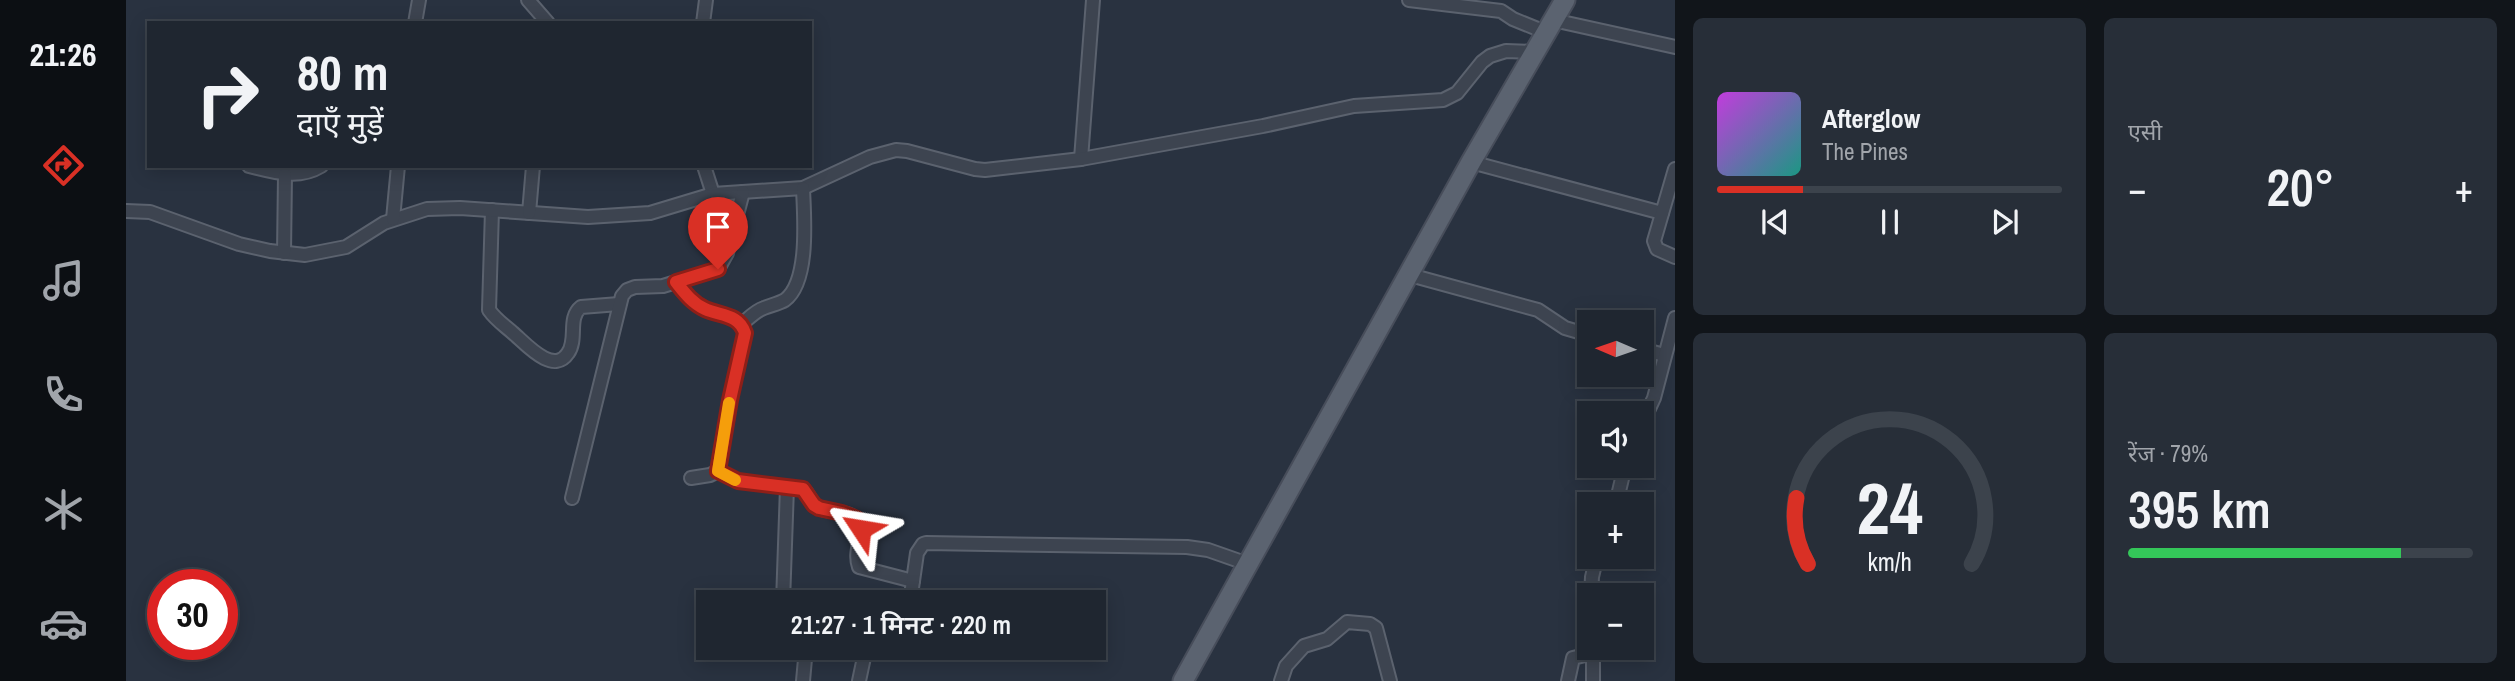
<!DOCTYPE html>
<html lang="hi">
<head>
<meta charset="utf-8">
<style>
  body { margin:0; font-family:"Archivo Narrow","Noto Sans Devanagari",sans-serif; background:#272e38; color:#f1f3f6; height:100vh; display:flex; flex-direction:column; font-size:26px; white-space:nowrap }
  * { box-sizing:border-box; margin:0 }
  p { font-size:23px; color:#a1a5ab }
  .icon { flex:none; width:38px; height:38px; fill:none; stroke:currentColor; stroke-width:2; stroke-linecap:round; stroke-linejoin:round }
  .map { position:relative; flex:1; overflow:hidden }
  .details { display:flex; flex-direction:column; gap:18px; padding:18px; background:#11151a; width:840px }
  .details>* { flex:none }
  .top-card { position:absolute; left:21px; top:21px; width:665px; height:147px; border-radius:0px; box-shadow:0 4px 18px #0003,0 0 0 2px #3c434c; background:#1f2630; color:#f1f3f6; overflow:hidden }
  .needle { width:46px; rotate:272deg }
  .buttons { position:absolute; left:1451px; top:310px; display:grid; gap:14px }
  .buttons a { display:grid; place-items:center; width:77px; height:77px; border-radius:0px; background:#1f2630; box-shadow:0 4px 18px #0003,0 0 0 2px #3c434c; font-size:35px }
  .speed { position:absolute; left:21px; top:569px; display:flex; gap:14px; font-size:35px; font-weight:700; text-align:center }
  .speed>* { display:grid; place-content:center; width:91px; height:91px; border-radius:50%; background:#1f2630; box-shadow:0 4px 18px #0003,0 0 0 2px #3c434c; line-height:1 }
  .speed .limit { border:10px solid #d22; background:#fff; color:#111 }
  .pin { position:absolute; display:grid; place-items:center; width:60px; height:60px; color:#fff; margin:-72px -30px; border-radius:50% 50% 50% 0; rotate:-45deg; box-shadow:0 0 7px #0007 }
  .pin .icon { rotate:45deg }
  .me { position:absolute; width:77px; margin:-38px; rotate:303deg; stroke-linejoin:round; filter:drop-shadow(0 0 5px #0008) }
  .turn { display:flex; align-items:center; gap:24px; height:147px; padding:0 35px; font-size:32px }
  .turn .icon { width:91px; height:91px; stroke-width:2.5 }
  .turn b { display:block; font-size:49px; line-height:60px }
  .big { font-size:52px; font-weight:600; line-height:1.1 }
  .details .tile { flex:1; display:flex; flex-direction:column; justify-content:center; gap:10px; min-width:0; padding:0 24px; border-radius:10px; background:#272e38 }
  .details .dial { align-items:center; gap:0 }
  .dial svg { height:182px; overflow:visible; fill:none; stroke:#3c434c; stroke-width:7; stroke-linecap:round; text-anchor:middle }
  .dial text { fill:#f1f3f6; stroke:none }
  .song { display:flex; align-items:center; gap:21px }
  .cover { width:84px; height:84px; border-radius:10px; background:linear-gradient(135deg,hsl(290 70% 55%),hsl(170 70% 35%)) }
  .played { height:7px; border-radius:4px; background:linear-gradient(90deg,#d93025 25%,#3c434c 25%) }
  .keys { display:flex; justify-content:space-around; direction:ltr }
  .heat { display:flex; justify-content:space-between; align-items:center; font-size:38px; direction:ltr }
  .charge { height:10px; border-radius:5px; background:linear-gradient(90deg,#34c759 79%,#3c434c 0) }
  .details .tiles { flex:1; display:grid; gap:18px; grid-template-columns:repeat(2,1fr) }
  .trip { position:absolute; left:570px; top:590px; width:410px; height:70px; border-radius:0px; background:#1f2630; box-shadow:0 4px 18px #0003,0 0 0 2px #3c434c; font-weight:600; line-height:70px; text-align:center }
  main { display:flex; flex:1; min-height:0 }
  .menu { display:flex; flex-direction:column; width:126px; justify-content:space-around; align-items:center; background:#0c0f13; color:#a1a5ab }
  .menu .icon { width:49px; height:49px }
  .menu .current { color:#d93025 }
  .menu b { font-size:32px; color:#f1f3f6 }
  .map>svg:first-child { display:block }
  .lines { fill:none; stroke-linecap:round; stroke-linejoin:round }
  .street-casing { stroke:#5b626e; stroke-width:16 }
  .primary-casing { stroke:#474d5a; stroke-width:23 }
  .street { stroke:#3d4450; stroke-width:12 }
  .primary { stroke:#5b6370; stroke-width:19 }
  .route-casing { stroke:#8d1f18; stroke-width:18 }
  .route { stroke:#d93025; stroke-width:12 }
  .slow { stroke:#f59e0b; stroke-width:12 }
</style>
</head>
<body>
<main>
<nav class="menu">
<b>21:26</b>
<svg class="icon current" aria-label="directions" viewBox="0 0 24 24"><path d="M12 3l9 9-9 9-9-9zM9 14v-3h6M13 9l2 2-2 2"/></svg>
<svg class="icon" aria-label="music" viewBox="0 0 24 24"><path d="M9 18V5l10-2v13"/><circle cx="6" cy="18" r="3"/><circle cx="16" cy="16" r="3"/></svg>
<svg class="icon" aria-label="phone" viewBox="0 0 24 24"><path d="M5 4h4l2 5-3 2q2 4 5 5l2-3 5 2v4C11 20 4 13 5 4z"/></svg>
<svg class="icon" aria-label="climate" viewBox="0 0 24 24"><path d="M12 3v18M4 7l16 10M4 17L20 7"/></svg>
<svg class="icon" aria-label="car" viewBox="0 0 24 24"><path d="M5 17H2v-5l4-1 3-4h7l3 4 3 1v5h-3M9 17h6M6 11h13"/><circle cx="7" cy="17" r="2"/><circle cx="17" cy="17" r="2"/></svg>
</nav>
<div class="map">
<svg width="1549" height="681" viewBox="0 0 1549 681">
  <rect width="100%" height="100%" fill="#293240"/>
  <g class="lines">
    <g class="street-casing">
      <g id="street">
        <path d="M402 0 422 23"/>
        <path d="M1283 0 1375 11 1387 19 1419 32"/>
        <path d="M1427 20 1549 47"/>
        <path d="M289 23 293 0"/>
        <path d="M577 23 580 0"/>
        <path d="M955 159 967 0"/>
        <path d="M1345 162 1536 213"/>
        <path d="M123 166C148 172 172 180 195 166"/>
        <path d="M578 166 587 194"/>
        <path d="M1549 169 1528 241 1531 249 1549 257"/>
        <path d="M366 210 363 310C370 320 378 325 387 333 399 343 427 376 442 353 452 339 441 318 455 307L493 304"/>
        <path d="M0 211 24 212 113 244 144 251 179 255 220 247 258 223 301 209 334 208 462 217 524 213 587 194 677 188 744 157 770 150 781 151 849 169 859 170 955 159 1137 126 1228 106 1317 100 1331 93 1356 62 1364 56 1380 51 1409 52"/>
        <path d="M403 213 407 166"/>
        <path d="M267 219 272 166"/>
        <path d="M158 253 159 175"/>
        <path d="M1284 275 1412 310 1439 328 1463 335"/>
        <path d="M550 282C558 292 566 303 579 309 595 316 613 314 619 333L604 400 592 471 584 475 565 478"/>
        <path d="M616 324C623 318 629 311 638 308 645 305 652 304 659 300 684 281 678 216 677 188"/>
        <path d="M1516 349 1538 355"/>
        <path d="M1516 424 1528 398 1549 318"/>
        <path d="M592 471 612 481 677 489C683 494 685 503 691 507 703 514 733 509 735 528 735 542 728 553 733 567L787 581"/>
        <path d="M446 498 496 296 501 290 509 287 537 286 592 269 601 253 617 192"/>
        <path d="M1490 504 1499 466"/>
        <path d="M1465 595 1466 577 1471 556"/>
        <path d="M657 602 661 487"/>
        <path d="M784 602 791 553 797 544 800 543 1061 547 1082 550 1122 564"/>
        <path d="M1467 648V681"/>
        <path d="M677 681 680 648"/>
        <path d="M733 681 740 648"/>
        <path d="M1155 681 1160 666 1178 646 1201 639 1221 622 1244 624 1250 628 1264 681"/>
        <path d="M1442 681 1447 658 1467 653"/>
      </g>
    </g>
    <g class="primary-casing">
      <path id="primary" d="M1057 681 1345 162 1439 0"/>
    </g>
    <use href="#street" class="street"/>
    <use href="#primary" class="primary"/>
  </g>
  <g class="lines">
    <g class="route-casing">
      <path id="route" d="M592 269 550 282C558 292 566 303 579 309 595 316 613 314 619 333L604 400 592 471 612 481 677 489 688 505 693 508 716 513 731 519 735 529"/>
    </g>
    <use href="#route" class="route"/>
    <path class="slow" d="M603 403 592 471 609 480"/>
  </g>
</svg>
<div class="buttons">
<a><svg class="needle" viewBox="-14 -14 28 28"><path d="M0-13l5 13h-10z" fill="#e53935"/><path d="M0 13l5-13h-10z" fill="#a1a5ab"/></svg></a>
<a><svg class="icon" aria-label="sound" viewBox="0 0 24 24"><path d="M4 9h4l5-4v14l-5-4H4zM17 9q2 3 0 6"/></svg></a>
<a>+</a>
<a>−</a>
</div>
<div class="speed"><div class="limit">30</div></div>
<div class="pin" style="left:592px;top:269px;background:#d93025"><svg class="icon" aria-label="arrive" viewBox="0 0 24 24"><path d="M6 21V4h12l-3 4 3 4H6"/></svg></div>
<svg class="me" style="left:735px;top:529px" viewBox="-20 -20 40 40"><path d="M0-17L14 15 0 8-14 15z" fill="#d93025" stroke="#fff" stroke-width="4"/></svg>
<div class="trip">21:27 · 1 मिनट · 220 m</div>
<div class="top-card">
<div class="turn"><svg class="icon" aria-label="right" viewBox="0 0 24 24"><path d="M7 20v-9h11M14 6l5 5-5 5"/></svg><div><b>80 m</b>दाएँ मुड़ें</div></div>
</div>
</div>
<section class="details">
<div class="tiles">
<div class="tile">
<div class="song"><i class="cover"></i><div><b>Afterglow</b><p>The Pines</p></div></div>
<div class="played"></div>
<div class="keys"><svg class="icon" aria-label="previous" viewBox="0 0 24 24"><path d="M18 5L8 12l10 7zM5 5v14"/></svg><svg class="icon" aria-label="pause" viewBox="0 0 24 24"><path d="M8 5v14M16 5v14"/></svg><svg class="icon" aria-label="next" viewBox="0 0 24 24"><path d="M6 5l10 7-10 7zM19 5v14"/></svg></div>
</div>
<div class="tile"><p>एसी</p>
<div class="heat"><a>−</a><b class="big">20°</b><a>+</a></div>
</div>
<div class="tile dial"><svg viewBox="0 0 100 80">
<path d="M14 69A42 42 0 1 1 86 69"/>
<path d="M14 69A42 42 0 0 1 9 40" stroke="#d93025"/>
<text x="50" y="56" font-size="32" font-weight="700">24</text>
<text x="50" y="72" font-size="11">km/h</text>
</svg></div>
<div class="tile"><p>रेंज · 79%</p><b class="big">395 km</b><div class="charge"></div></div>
</div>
</section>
</main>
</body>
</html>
